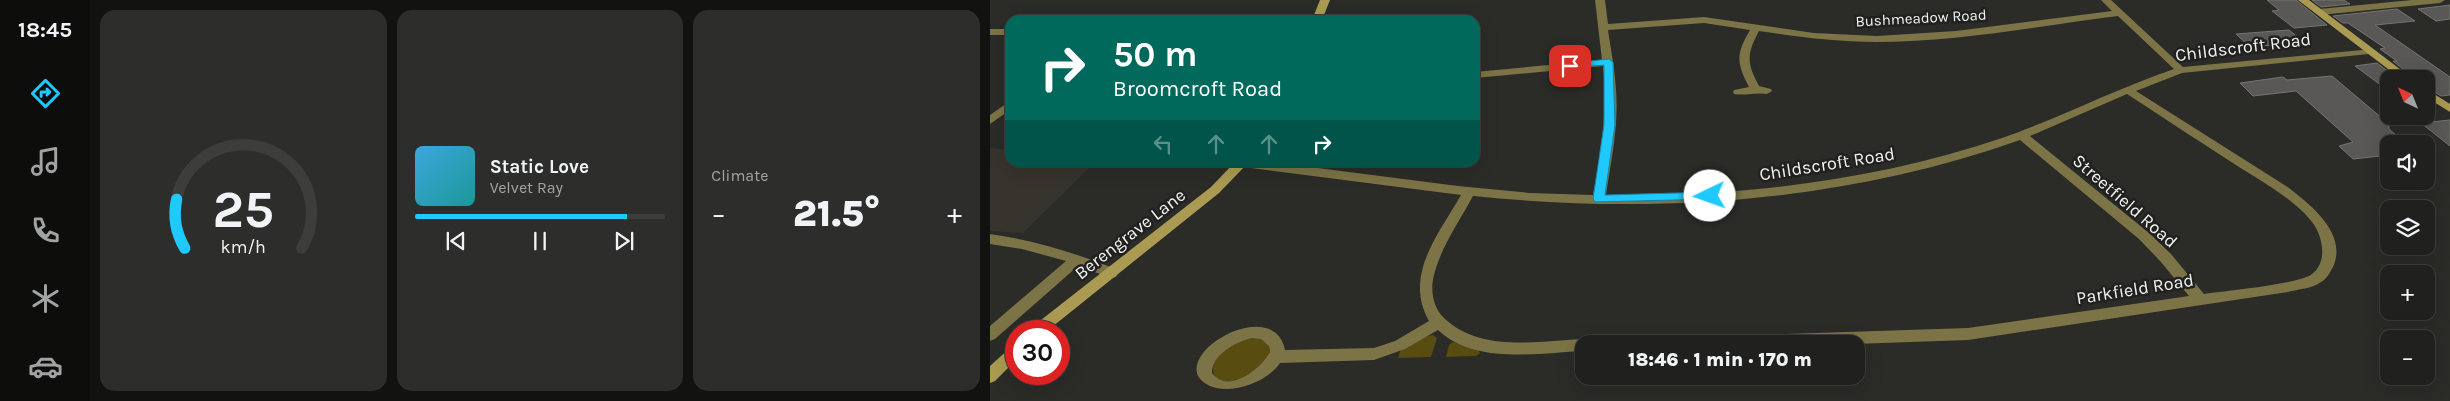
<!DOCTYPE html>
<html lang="en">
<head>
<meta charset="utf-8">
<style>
  body { margin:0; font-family:Karla,sans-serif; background:#2d2d2b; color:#f1f3f6; height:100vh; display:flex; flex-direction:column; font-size:19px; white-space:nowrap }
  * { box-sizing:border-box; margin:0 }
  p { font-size:16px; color:#a2a3a4 }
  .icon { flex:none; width:28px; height:28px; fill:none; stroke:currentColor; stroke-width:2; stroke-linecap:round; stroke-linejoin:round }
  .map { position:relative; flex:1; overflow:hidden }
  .side { display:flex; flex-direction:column; gap:10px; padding:10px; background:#121210; width:900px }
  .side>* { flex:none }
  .banner { position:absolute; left:15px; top:15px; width:475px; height:152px; border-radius:15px; box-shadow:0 5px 20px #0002,0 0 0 1px #3d3e3c; background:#00695c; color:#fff; overflow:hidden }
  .needle { width:32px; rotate:317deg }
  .buttons { position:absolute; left:1390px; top:70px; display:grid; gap:10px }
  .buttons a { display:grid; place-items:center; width:55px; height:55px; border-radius:10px; background:#20201e; box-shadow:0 5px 20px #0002,0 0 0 1px #3d3e3c; font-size:25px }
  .speed { position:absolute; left:15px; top:320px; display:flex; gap:10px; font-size:25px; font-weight:700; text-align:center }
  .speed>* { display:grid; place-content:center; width:65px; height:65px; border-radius:50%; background:#20201e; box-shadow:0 5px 20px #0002,0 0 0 1px #3d3e3c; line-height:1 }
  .speed .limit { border:8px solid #d22; background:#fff; color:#111 }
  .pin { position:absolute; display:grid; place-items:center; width:42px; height:42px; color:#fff; margin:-21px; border-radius:10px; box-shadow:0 2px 8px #0006 }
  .me { position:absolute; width:55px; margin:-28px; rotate:267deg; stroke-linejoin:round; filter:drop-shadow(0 0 4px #0008) }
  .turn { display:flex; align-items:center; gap:18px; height:105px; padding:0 25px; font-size:22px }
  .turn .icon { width:65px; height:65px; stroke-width:2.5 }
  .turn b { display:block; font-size:35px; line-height:42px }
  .lanes { display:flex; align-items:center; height:48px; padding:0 25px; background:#0003; justify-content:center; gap:25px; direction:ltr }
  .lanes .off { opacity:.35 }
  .big { font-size:38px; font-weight:800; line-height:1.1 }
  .side .card { flex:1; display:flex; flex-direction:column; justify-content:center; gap:8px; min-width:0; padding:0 18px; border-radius:15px; background:#2d2d2b }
  .side .dial { align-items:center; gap:0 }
  .dial svg { height:130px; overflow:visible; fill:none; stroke:#3d3e3c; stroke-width:7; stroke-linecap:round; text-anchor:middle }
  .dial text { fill:#f1f3f6; stroke:none }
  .song { display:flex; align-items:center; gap:15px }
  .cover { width:60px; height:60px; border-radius:8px; background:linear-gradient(135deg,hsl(200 70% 55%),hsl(180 70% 35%)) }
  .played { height:5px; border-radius:2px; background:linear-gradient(90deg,#1fc9fd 85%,#3d3e3c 85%) }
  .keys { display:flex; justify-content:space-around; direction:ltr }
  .heat { display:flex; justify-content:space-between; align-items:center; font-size:28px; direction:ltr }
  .side .tiles { flex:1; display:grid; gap:10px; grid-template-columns:repeat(3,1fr) }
  .trip { position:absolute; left:585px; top:335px; width:290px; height:50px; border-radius:15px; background:#20201e; box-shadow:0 5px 20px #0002,0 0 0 1px #3d3e3c; font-weight:800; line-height:50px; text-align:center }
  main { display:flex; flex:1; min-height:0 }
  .dock { display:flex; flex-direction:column; width:90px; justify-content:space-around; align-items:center; background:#0d0d0c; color:#a2a3a4 }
  .dock .icon { width:35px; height:35px }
  .dock .selected { color:#1fc9fd }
  .dock b { font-size:22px; color:#f1f3f6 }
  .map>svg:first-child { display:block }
  .built { fill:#36342c }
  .green { fill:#584c10 }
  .building { fill:#595856; stroke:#747471 }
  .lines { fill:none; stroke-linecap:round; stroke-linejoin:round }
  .street { fill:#7c7346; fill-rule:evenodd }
  .secondary { fill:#ab9b52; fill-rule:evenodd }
  .route { fill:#1fc9fd; stroke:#1483a4 }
  .labels { text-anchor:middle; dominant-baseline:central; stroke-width:5; stroke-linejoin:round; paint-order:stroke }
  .far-street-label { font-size:15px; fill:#f3f3f1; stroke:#21211f }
  .street-label { font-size:18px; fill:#f3f3f1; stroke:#21211f }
</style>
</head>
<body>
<main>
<nav class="dock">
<b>18:45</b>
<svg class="icon selected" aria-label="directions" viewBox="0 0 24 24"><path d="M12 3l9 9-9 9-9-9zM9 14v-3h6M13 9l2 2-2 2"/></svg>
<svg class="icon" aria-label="music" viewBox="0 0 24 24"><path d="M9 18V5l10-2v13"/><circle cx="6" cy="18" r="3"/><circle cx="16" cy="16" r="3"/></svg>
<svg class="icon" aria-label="phone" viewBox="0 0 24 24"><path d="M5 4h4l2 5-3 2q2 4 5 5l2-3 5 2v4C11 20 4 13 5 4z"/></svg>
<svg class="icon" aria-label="climate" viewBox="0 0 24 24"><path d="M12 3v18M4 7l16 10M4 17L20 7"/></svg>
<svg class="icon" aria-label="car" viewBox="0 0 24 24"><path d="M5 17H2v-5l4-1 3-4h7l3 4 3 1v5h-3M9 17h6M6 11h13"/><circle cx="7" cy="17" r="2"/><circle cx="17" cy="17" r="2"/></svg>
</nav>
<section class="side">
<div class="tiles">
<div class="card dial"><svg viewBox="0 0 100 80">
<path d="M14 69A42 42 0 1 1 86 69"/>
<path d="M14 69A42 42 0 0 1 9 39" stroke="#1fc9fd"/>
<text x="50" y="56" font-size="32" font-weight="700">25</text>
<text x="50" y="72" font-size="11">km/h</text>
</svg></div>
<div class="card">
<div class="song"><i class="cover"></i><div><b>Static Love</b><p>Velvet Ray</p></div></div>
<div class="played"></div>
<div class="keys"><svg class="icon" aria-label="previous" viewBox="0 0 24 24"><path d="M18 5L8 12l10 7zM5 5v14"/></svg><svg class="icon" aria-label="pause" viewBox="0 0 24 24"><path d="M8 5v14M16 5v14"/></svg><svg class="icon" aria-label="next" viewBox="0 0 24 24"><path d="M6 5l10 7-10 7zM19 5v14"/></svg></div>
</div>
<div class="card"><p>Climate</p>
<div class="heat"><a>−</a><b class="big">21.5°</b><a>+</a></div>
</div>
</div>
</section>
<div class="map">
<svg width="1460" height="401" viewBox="0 0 1460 401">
  <rect width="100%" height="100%" fill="#2b2b28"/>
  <path class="built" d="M0 148 20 150V162L104 163 33 233 0 231Z"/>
  <g class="green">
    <path d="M443 335 447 338 441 357 408 358 411 348 433 337Z"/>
    <path d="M268 337 279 344C282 356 277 362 267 369 262 372 256 377 251 380 212 396 211 341 268 337Z"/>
    <path d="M463 342 488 350 490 353 486 356 456 357 459 345Z"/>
  </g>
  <g class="building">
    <path d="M1277 0H1306L1337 25 1304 28 1282 11 1289 10Z"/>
    <path d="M1322 0H1354L1360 4 1331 7Z"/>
    <path d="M1460 5V19L1446 21 1428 9Z"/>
    <path d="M1407 9 1425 21 1385 25 1460 77V95L1451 96 1436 87V79H1425L1403 61H1407L1390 49 1395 48 1358 23H1353L1343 16Z"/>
    <path d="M1299 30 1314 42 1260 47 1246 34Z"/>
    <path d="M1387 63 1408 79H1399V91L1365 66Z"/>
    <path d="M1342 76 1399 124V129L1416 144H1399V155L1363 159 1349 146 1363 142 1306 91 1263 96 1250 83 1293 77 1297 80Z"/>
    <path d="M1460 120V146L1431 123Z"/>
  </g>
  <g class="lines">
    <g class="street">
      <path d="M605 0H615L618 24 714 17 824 33 887 36 966 31 1122 11 1111 0H1121L1193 67 1383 49 1384 51 1379 54 1192 73 1146 91 1299 188C1321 205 1358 234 1343 267 1340 272 1337 279 1331 282 1322 289 1308 289 1298 292L978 340 864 344H665L667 340 672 338 978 328 1199 296 1171 262 1149 239 1030 140C856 202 666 215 483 196 469 222 451 247 444 275 440 290 443 308 454 318 491 353 548 341 594 339L599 341 601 344H594V351C548 353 485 365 448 330L415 349 384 360 290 363C275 386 224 401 208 376 194 345 285 298 295 350L384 348 405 341 439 321C413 275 449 234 471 195L253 167 249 166 247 162H281L468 186 540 193 603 195C611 152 618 110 613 66L485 78V72L612 60ZM1128 16 1184 69C1125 89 1070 118 1012 138 885 181 749 197 616 195 621 161 629 125 626 90 625 69 621 51 618 30L714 23 760 30C746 54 746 62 759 87L744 90 743 92 744 94C755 96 766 92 777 94L782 91 781 89 769 86C757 63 756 55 769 31 808 37 847 42 886 42 967 42 1048 26 1128 16ZM1137 94C1175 119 1212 143 1249 167 1274 183 1304 199 1322 222 1333 236 1338 262 1322 274 1310 284 1234 291 1214 294L1181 254 1159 233 1040 136ZM262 338 271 339 279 346 280 352C271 369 238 395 222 373 222 354 246 342 262 338Z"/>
      <path d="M1422 0H1455L1450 3 1329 15 1324 12 1329 9Z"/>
      <rect x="0" y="29" width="20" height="6"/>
      <path d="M20 101V110L0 124V115Z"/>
      <path d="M0 234C44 240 85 253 126 269L128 273 126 277 121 278 88 266 5 339 0 341V326L76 261 32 249 0 244Z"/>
    </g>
    <g class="secondary">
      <path d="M330 0H340L332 20H322Z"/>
      <path d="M1308 0H1319L1423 79H1411Z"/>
      <path d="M1436 89 1460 104V112L1436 97Z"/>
      <path d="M245 162H259L229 193 57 331H40L42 327 221 187Z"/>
      <path d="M26 345V360L5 381 0 383V366L21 347Z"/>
    </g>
  </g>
  <path class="route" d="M619 59 623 62 625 125 615 195 720 192 726 196 724 199 605 202 603 199 614 125V65L580 68 576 66 580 63Z"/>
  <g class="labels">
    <g class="far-street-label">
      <text transform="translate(931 18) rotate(-3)">Bushmeadow Road</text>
    </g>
    <g class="street-label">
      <text transform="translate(1253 47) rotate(-7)">Childscroft Road</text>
      <text transform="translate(837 164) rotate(-9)">Childscroft Road</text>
      <text transform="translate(1135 201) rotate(41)">Streetfield Road</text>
      <text transform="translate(140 234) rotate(-38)">Berengrave Lane</text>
      <text transform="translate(1145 289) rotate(-9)">Parkfield Road</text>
    </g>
  </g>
</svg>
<div class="buttons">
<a><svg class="needle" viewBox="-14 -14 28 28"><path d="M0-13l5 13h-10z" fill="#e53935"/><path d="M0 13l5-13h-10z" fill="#a2a3a4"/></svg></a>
<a><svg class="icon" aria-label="sound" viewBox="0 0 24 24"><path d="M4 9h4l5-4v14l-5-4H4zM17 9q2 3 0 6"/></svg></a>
<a><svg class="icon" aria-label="layers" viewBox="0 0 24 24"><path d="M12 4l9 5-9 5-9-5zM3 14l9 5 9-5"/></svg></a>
<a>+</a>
<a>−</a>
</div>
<div class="speed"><div class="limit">30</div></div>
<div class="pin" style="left:580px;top:66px;background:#d93025"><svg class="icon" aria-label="arrive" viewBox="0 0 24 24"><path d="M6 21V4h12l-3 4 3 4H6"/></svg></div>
<svg class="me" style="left:720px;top:196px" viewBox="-20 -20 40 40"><circle r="19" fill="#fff"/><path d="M0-13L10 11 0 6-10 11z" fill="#1fc9fd"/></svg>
<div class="trip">18:46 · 1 min · 170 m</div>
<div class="banner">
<div class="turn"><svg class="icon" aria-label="right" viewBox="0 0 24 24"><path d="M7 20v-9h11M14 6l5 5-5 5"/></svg><div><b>50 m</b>Broomcroft Road</div></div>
<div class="lanes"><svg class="icon off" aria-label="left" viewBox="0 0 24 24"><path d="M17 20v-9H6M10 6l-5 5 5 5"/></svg><svg class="icon off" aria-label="ahead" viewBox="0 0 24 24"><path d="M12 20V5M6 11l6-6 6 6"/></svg><svg class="icon off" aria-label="ahead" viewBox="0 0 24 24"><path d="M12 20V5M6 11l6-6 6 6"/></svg><svg class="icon" aria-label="right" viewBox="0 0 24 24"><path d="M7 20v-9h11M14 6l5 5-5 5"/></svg></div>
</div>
</div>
</main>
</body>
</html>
